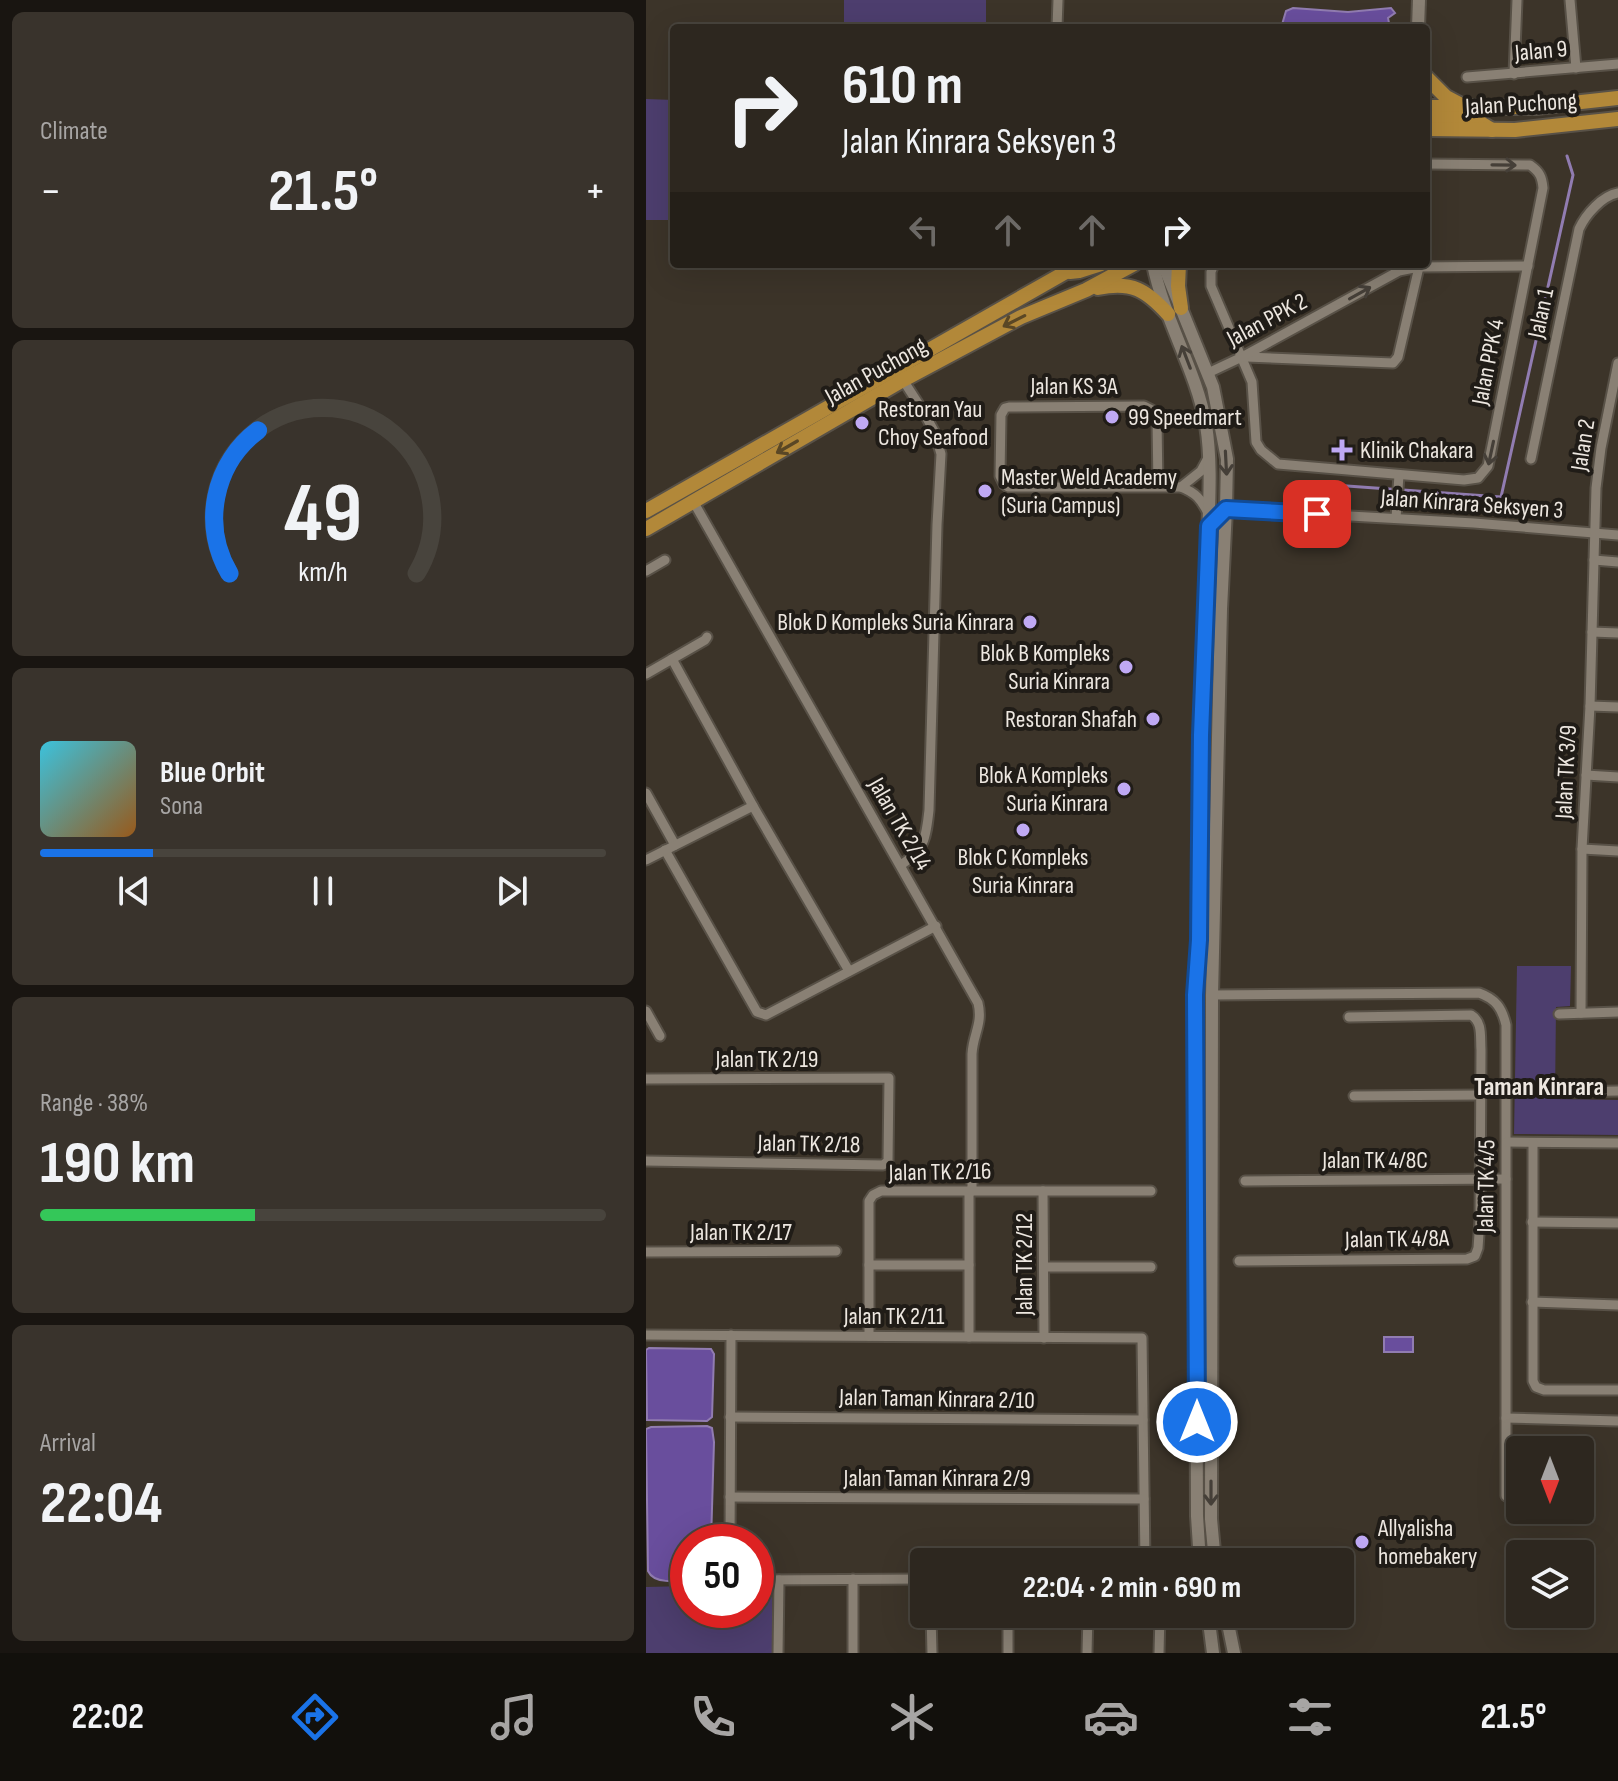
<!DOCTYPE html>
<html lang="en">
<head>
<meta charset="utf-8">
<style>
  body { margin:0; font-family:"Sofia Sans Condensed",sans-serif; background:#39332c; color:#f1f3f6; height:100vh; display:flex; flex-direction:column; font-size:30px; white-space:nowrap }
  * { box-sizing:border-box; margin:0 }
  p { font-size:26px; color:#a7a5a4 }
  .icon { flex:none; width:44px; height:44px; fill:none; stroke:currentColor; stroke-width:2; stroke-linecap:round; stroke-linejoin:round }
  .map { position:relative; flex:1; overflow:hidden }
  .side { display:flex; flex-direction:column; gap:12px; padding:12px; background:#191511; width:646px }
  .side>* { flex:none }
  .top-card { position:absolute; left:24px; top:24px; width:760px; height:244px; border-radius:8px; box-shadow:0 8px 32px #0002,0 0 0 2px #48443d; background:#2d271f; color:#f1f3f6; overflow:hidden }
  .needle { width:52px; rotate:180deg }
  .buttons { position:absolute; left:860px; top:1436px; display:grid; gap:16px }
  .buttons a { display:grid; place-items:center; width:88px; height:88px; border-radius:8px; background:#2d271f; box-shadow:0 8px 32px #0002,0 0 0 2px #48443d; font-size:40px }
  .speed { position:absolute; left:24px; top:1524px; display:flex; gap:16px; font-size:40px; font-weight:700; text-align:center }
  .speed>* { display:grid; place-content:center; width:104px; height:104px; border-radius:50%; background:#2d271f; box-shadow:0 8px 32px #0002,0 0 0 2px #48443d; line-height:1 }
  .speed .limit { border:12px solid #d22; background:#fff; color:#111 }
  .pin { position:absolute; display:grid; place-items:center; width:68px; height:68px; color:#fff; margin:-34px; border-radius:16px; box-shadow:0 4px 12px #0006 }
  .me { position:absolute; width:88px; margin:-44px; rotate:0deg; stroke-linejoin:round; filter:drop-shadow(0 0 6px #0008) }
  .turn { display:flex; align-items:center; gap:28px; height:168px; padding:0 40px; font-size:36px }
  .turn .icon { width:104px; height:104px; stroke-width:2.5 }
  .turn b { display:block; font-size:56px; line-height:68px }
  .lanes { display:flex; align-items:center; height:76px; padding:0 40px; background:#0003; justify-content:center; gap:40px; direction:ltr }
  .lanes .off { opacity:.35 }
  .big { font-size:60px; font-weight:700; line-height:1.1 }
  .side .tile { flex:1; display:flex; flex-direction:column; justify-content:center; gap:12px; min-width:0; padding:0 28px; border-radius:12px; background:#39332c }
  .side .dial { align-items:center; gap:0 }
  .dial svg { height:208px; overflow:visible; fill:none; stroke:#48443d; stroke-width:7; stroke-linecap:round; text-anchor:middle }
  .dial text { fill:#f1f3f6; stroke:none }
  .song { display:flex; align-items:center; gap:24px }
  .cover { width:96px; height:96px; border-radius:12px; background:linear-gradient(135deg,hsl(190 70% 55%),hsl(30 70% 35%)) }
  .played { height:8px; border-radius:4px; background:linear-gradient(90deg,#1a73e8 20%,#48443d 20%) }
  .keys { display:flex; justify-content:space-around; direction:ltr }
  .heat { display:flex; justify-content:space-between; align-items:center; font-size:44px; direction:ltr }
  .charge { height:12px; border-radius:6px; background:linear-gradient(90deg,#34c759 38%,#48443d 0) }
  .trip { position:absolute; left:264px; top:1548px; width:444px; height:80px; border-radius:8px; background:#2d271f; box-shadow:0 8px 32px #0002,0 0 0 2px #48443d; font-weight:700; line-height:80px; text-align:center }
  .dock { display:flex; height:128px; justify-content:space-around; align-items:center; background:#12100c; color:#a7a5a4 }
  .dock .icon { width:56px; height:56px }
  .dock .selected { color:#1a73e8 }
  .dock b { font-size:36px; color:#f1f3f6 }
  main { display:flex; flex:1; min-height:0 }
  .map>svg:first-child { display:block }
  .green { fill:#4d3e6e }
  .water { fill:#694e9d; stroke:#917cb1; stroke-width:2 }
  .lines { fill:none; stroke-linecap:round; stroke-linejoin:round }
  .stream { stroke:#917cb1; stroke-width:3 }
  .street-casing { stroke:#585147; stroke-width:13 }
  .secondary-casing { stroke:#585147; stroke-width:16 }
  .primary-casing { stroke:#585147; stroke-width:18 }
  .street { stroke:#898074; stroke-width:9 }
  .secondary { stroke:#898074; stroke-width:12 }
  .primary { stroke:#b28839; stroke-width:14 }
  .oneway { stroke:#453f38 }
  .oneway2 { stroke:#5a4725 }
  .route-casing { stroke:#114b97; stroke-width:20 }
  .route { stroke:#1a73e8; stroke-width:14 }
  .poi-dot { fill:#bfa9f4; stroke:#201c17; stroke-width:3 }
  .labels { text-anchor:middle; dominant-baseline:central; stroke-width:8; stroke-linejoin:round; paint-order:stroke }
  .street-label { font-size:24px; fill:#ede7e0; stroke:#201c17 }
  .poi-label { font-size:24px; fill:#ede7e0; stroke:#201c17; text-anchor:start }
  .neighbourhood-label { font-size:26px; font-weight:bold; fill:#ede7e0; stroke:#201c17 }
</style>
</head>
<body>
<main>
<section class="side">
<div class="tile"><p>Climate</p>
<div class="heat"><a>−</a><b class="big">21.5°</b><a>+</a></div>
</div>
<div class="tile dial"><svg viewBox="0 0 100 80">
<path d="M14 69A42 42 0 1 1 86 69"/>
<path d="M14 69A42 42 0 0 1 25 14" stroke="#1a73e8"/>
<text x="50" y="56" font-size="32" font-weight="700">49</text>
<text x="50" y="72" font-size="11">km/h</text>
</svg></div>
<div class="tile">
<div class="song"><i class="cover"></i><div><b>Blue Orbit</b><p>Sona</p></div></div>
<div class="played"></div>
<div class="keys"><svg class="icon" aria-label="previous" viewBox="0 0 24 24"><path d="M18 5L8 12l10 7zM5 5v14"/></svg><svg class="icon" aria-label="pause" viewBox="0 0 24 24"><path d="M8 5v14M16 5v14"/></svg><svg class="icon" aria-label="next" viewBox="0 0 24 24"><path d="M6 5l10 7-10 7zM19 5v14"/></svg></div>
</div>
<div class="tile"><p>Range · 38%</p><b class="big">190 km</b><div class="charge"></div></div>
<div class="tile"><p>Arrival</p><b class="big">22:04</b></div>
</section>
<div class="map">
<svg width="972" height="1653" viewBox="0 0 972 1653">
  <rect width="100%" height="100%" fill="#3c3429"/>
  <g class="green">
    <rect x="198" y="0" width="142" height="28"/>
    <path d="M0 99 28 100V220H0Z"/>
    <path d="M871 966H925L924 1006 910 1007 909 1099 972 1100V1135L868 1134Z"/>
    <path d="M42 1586V1610H110V1586H118L126 1594V1653H0V1587Z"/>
  </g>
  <g class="water">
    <path d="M647 8 702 12 745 8 749 13 742 18 744 28H635L640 11Z"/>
    <rect x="738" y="1337" width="29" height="15"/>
    <path d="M3 1348 65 1349 68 1354 66 1417 61 1421 1 1420 0 1350Z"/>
    <path d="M61 1426 66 1428 68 1442 65 1542H42V1578C30 1582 8 1584 2 1571L0 1429 5 1427Z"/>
  </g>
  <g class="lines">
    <path class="stream" d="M659 483 855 497 927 175 921 156"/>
    <g class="street-casing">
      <g id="street">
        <path d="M924 0 930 68"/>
        <path d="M411 28 412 0"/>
        <path d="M868 74 871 0"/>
        <path d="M821 77 972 64"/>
        <path d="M568 264 565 272V286L606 382 610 442 615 450 632 464 818 480 832 478 842 466 897 188C896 177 894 172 884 165L780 164"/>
        <path d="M600 357 747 363 752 357 773 267"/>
        <path d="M562 373 596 357 753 271 773 267 882 266"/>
        <path d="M885 459 933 229C940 214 956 196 972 193"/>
        <path d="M512 487 511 420 506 410 498 406 363 407 359 408 355 415 354 476 358 484 362 487H535C550 493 555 499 562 513"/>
        <path d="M535 487 555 471 562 458"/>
        <path d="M47 501 332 1003C337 1024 327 1034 326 1054V1191"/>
        <path d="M580 509 828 523 972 535"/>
        <path d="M750 518 753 475"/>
        <path d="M948 560 972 562"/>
        <path d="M0 571 19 560"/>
        <path d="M946 632 972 633"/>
        <path d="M26 659 107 806 203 971"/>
        <path d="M0 674 59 640 61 637"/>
        <path d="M944 706 972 707"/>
        <path d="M940 775 972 777"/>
        <path d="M0 793 29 845"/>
        <path d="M936 849 972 851"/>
        <path d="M19 850 111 1012 120 1015 290 926"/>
        <path d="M0 860 107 806"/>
        <path d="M255 865C279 849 280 838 283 810L291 525 295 454 289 433 277 411 257 380"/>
        <path d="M566 995 833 993C850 999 856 1008 860 1025V1496"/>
        <path d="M0 1011 14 1036"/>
        <path d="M935 1013 936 849 944 706 950 488 955 448 972 363"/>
        <path d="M913 1014 972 1012"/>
        <path d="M0 1079 243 1078 242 1161 237 1165 0 1161"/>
        <path d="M918 1092 972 1091"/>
        <path d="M708 1096 835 1095"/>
        <path d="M861 1142 972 1143"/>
        <path d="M887 1143V1381L890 1387 898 1390H972"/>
        <path d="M599 1181 860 1179"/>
        <path d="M323 1191V1337"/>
        <path d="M397 1191 398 1338"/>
        <path d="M886 1222 972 1223"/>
        <path d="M0 1252 190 1251"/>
        <path d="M593 1261 821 1259 829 1256 832 1248 834 1220 835 1050C834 1037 837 1022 825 1015L703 1017"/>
        <path d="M223 1265H323"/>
        <path d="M398 1267H505"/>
        <path d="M886 1302 972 1305"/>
        <path d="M0 1335 496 1338 499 1562"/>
        <path d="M223 1336V1201L227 1195 235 1191H505"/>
        <path d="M84 1417 497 1420"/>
        <path d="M860 1418 972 1421"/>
        <path d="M84 1497 498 1499"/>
        <path d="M84 1542 85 1335"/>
        <path d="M207 1579V1653"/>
        <path d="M110 1580 278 1579"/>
        <path d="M285 1614 286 1653"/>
        <path d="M132 1653 133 1580"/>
        <path d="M362 1653V1614"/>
        <path d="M441 1653 442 1614"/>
        <path d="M513 1653 514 1614"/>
      </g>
    </g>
    <g class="secondary-casing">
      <g id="secondary">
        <path d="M772 28 773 0"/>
        <path d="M507 264C518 320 550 369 560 425 566 463 563 503 562 540 561 587 559 633 557 680 553 785 556 890 549 995L551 1516 554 1562"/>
        <path d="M514 264 520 271 567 387 581 459 580 509 575 609 566 995 565 1519 569 1562"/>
        <path d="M562 1614 567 1653"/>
        <path d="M580 1614 588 1653"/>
      </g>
    </g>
    <g class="primary-casing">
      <g id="primary">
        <path d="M780 77 800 97 817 106"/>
        <path d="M780 107H890L972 98"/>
        <path d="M780 116 787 118 828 119 846 130"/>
        <path d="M780 129 869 130 972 119"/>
        <path d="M533 264 532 286 535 308"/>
        <path d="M424 272 433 271 455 264"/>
        <path d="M452 288C486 281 500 290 522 314"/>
        <path d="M0 511 434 264"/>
        <path d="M0 529 257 380 375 317 440 290 488 264"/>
      </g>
    </g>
    <use href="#street" class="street"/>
    <use href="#secondary" class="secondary"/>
    <use href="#primary" class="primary"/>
  </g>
  <defs><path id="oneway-shaft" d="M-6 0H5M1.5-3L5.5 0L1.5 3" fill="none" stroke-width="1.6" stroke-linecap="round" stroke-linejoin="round" transform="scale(2)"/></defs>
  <g class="oneway">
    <use href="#oneway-shaft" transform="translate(858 165) rotate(1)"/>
    <use href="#oneway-shaft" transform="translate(714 293) rotate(-29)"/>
    <use href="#oneway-shaft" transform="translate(540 357) rotate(-111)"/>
    <use href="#oneway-shaft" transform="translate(845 453) rotate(102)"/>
    <use href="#oneway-shaft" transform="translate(580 463) rotate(87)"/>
    <use href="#oneway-shaft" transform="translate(565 1493) rotate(90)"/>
  </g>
  <g class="oneway2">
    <use href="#oneway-shaft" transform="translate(368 321) rotate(153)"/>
    <use href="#oneway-shaft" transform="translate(141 447) rotate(150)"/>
  </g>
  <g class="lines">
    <g class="route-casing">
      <path id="route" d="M551 1422 549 995 553 940 555 735 563 526 580 509 671 514"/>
    </g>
    <use href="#route" class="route"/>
  </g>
  <g class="poi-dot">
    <circle cx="466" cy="417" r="8"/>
    <circle cx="216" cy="423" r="8"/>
    <path d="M692 438h8v8h8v8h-8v8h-8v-8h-8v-8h8z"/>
    <circle cx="339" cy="491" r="8"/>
    <circle cx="384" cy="622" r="8"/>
    <circle cx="480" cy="667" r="8"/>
    <circle cx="507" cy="719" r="8"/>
    <circle cx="478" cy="789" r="8"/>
    <circle cx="377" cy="830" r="8"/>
    <circle cx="716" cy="1542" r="8"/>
  </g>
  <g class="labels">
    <g class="street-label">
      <text transform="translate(895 51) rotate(-5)">Jalan 9</text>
      <text transform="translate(875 104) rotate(-3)">Jalan Puchong</text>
      <text transform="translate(895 313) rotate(-78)">Jalan 1</text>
      <text transform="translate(621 320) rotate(-28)">Jalan PPK 2</text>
      <text transform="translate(842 362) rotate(-79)">Jalan PPK 4</text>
      <text transform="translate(230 371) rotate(-29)">Jalan Puchong</text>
      <text x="428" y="386">Jalan KS 3A</text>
      <text transform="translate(937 445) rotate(-81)">Jalan 2</text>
      <text transform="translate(826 504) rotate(4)">Jalan Kinrara Seksyen 3</text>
      <text transform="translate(920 772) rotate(-87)">Jalan TK 3/9</text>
      <text transform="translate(254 824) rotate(60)">Jalan TK 2/14</text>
      <text x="121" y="1059">Jalan TK 2/19</text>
      <text transform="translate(163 1144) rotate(1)">Jalan TK 2/18</text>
      <text x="729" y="1160">Jalan TK 4/8C</text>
      <text transform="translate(294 1172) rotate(-1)">Jalan TK 2/16</text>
      <text transform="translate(840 1186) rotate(-89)">Jalan TK 4/5</text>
      <text x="95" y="1232">Jalan TK 2/17</text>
      <text transform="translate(751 1239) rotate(-1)">Jalan TK 4/8A</text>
      <text transform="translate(378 1264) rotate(-90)">Jalan TK 2/12</text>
      <text x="248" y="1316">Jalan TK 2/11</text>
      <text transform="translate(291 1399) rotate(1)">Jalan Taman Kinrara 2/10</text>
      <text x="291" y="1478">Jalan Taman Kinrara 2/9</text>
    </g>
    <g class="poi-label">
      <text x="232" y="409">Restoran Yau<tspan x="232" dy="28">Choy Seafood</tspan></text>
      <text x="482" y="417">99 Speedmart</text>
      <text x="714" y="450">Klinik Chakara</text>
      <text x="355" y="477">Master Weld Academy<tspan x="355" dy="28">(Suria Campus)</tspan></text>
      <text x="368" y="622" text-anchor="end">Blok D Kompleks Suria Kinrara</text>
      <text x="464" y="653" text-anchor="end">Blok B Kompleks<tspan x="464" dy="28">Suria Kinrara</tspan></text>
      <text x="491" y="719" text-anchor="end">Restoran Shafah</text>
      <text x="462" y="775" text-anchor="end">Blok A Kompleks<tspan x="462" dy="28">Suria Kinrara</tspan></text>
      <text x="377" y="857" text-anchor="middle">Blok C Kompleks<tspan x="377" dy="28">Suria Kinrara</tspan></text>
      <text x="732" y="1528">Allyalisha<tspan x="732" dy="28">homebakery</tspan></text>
    </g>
    <g class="neighbourhood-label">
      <text x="893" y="1087">Taman Kinrara</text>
    </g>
  </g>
</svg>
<div class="buttons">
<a><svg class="needle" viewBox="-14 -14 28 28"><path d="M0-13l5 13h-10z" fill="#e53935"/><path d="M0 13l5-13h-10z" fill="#a7a5a4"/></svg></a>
<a><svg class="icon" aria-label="layers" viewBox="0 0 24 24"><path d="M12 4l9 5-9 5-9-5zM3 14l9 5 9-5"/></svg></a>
</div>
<div class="speed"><div class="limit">50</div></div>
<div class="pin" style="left:671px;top:514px;background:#d93025"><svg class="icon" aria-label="arrive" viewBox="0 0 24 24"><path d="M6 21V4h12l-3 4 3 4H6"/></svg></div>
<svg class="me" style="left:551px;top:1422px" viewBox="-20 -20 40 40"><circle r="17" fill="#1a73e8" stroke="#fff" stroke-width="3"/><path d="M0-11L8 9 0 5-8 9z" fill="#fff"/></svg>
<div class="trip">22:04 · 2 min · 690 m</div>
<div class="top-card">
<div class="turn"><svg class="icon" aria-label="right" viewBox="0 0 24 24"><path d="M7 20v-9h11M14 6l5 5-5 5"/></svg><div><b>610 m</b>Jalan Kinrara Seksyen 3</div></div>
<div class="lanes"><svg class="icon off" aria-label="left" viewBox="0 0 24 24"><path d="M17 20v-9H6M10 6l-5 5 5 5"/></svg><svg class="icon off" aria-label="ahead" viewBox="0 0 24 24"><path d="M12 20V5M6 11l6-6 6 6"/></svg><svg class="icon off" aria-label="ahead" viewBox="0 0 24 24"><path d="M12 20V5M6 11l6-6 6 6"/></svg><svg class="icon" aria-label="right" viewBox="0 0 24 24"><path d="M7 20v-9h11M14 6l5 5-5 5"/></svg></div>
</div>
</div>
</main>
<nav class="dock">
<b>22:02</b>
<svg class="icon selected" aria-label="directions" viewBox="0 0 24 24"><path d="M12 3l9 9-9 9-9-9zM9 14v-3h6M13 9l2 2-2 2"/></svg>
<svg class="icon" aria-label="music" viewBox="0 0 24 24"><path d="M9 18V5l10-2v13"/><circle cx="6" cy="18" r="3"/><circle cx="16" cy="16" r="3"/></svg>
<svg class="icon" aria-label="phone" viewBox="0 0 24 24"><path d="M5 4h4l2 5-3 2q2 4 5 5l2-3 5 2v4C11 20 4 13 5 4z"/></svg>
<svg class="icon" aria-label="climate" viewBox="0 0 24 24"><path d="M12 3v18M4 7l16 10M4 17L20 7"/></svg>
<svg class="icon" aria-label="car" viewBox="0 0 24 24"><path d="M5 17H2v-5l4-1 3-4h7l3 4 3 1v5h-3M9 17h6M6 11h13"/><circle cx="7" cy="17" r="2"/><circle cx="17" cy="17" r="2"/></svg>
<svg class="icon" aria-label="filters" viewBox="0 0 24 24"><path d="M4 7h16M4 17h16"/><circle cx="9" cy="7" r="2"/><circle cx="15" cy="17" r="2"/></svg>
<b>21.5°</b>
</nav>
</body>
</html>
